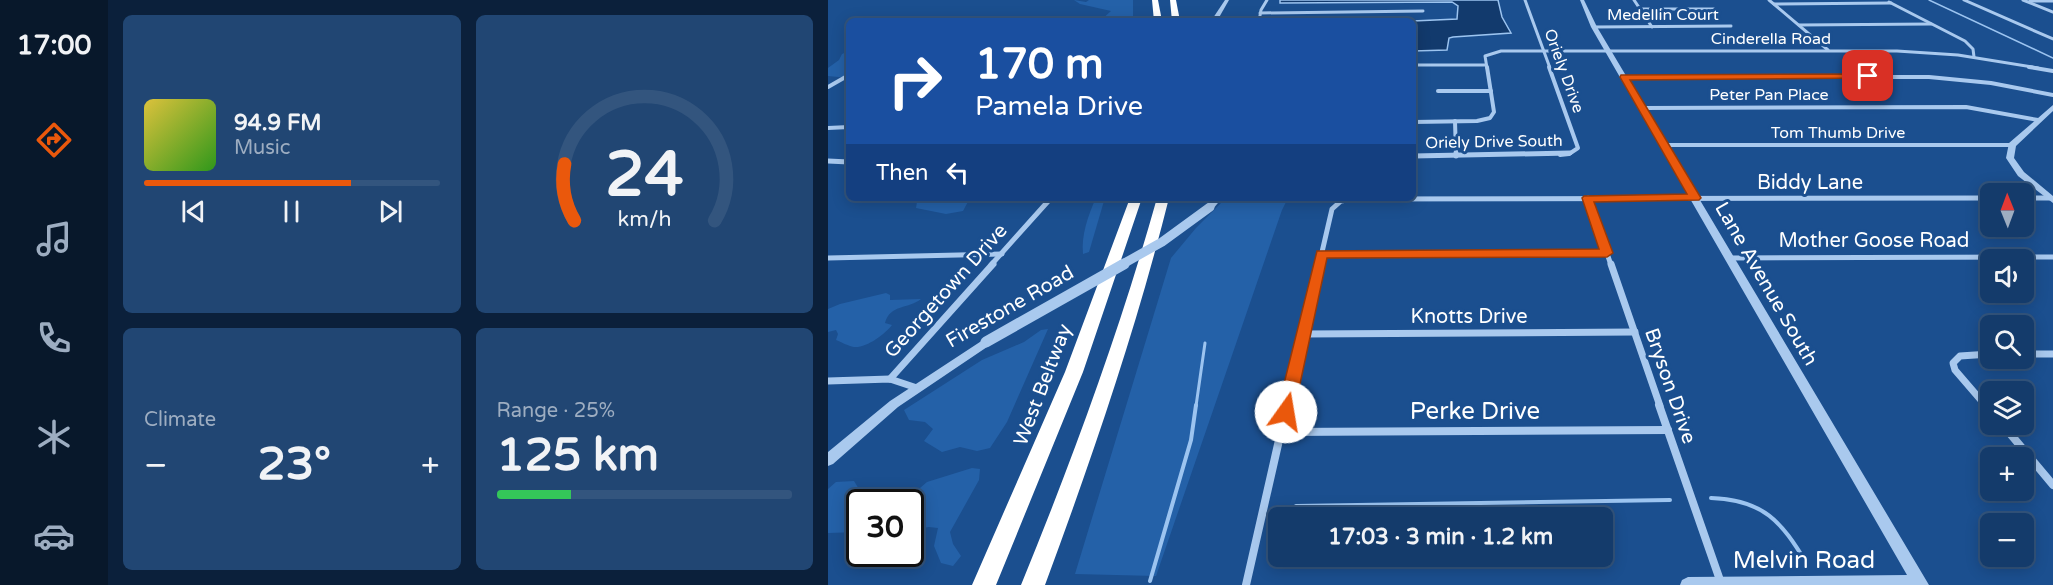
<!DOCTYPE html>
<html lang="en">
<head>
<meta charset="utf-8">
<style>
  body { margin:0; font-family:"Varela Round",sans-serif; background:#214673; color:#f1f3f6; height:100vh; display:flex; flex-direction:column; font-size:22px; white-space:nowrap }
  * { box-sizing:border-box; margin:0 }
  p { font-size:20px; color:#9dadc1 }
  .icon { flex:none; width:33px; height:33px; fill:none; stroke:currentColor; stroke-width:2; stroke-linecap:round; stroke-linejoin:round }
  .map { position:relative; flex:1; overflow:hidden }
  .side { display:flex; flex-direction:column; gap:15px; padding:15px; background:#0b203b; width:720px }
  .side>* { flex:none }
  .guide { position:absolute; left:18px; top:18px; width:570px; height:183px; border-radius:9px; box-shadow:0 3px 15px #0003,0 0 0 2px #33557e; background:#1a4fa0; color:#fff; overflow:hidden }
  .needle { width:39px; rotate:359deg }
  .buttons { position:absolute; left:1152px; top:183px; display:grid; gap:12px }
  .buttons a { display:grid; place-items:center; width:54px; height:54px; border-radius:9px; background:#143b6b; box-shadow:0 3px 15px #0003,0 0 0 2px #33557e; font-size:30px }
  .speed { position:absolute; left:18px; top:489px; display:flex; gap:12px; font-size:30px; font-weight:700; text-align:center }
  .speed>* { display:grid; place-content:center; width:78px; height:78px; border-radius:50%; background:#143b6b; box-shadow:0 3px 15px #0003,0 0 0 2px #33557e; line-height:1 }
  .speed .limit { border:3px solid #111; border-radius:9px; background:#fff; color:#111 }
  .pin { position:absolute; display:grid; place-items:center; width:51px; height:51px; color:#fff; margin:-26px; border-radius:12px; box-shadow:0 3px 9px #0006 }
  .me { position:absolute; width:66px; margin:-33px; rotate:13deg; stroke-linejoin:round; filter:drop-shadow(0 0 4px #0008) }
  .turn { display:flex; align-items:center; gap:21px; height:126px; padding:0 30px; font-size:27px }
  .turn .icon { width:78px; height:78px; stroke-width:2.5 }
  .turn b { display:block; font-size:42px; line-height:51px }
  .then { display:flex; align-items:center; height:57px; padding:0 30px; background:#0003; gap:12px; font-size:22px }
  .big { font-size:45px; font-weight:700; line-height:1.1 }
  .side .tile { flex:1; display:flex; flex-direction:column; justify-content:center; gap:9px; min-width:0; padding:0 21px; border-radius:9px; background:#214673 }
  .side .dial { align-items:center; gap:0 }
  .dial svg { height:156px; overflow:visible; fill:none; stroke:#33557e; stroke-width:7; stroke-linecap:round; text-anchor:middle }
  .dial text { fill:#f1f3f6; stroke:none }
  .song { display:flex; align-items:center; gap:18px }
  .cover { width:72px; height:72px; border-radius:9px; background:linear-gradient(135deg,hsl(50 70% 55%),hsl(110 70% 35%)) }
  .played { height:6px; border-radius:3px; background:linear-gradient(90deg,#ea580c 70%,#33557e 70%) }
  .keys { display:flex; justify-content:space-around; direction:ltr }
  .heat { display:flex; justify-content:space-between; align-items:center; font-size:33px; direction:ltr }
  .charge { height:9px; border-radius:4px; background:linear-gradient(90deg,#34c759 25%,#33557e 0) }
  .side .tiles { flex:1; display:grid; gap:15px; grid-template-columns:repeat(2,1fr) }
  .trip { position:absolute; left:440px; top:507px; width:345px; height:60px; border-radius:9px; background:#143b6b; box-shadow:0 3px 15px #0003,0 0 0 2px #33557e; font-weight:700; line-height:60px; text-align:center }
  main { display:flex; flex:1; min-height:0 }
  .dock { display:flex; flex-direction:column; width:108px; justify-content:space-around; align-items:center; background:#08182b; color:#9dadc1 }
  .dock .icon { width:42px; height:42px }
  .dock .on { color:#ea580c }
  .dock b { font-size:27px; color:#f1f3f6 }
  .map>svg:first-child { display:block }
  .green { fill:#2461a8 }
  .water { fill:#123a6d; stroke:#9cc4f0; stroke-width:1.5 }
  .lines { fill:none; stroke-linecap:round; stroke-linejoin:round }
  .stream-far2 { stroke:#9cc4f0; stroke-width:1.5 }
  .stream-far1 { stroke:#9cc4f0; stroke-width:3 }
  .stream { stroke:#9cc4f0; stroke-width:4 }
  .minor-far4 { stroke:#a9c9ee; stroke-width:3 }
  .minor-far3 { stroke:#a9c9ee; stroke-width:4 }
  .minor-far2 { stroke:#a9c9ee; stroke-width:5 }
  .minor-far1 { stroke:#a9c9ee; stroke-width:7 }
  .minor { stroke:#a9c9ee; stroke-width:8 }
  .tertiary { fill:#a9c9ee; fill-rule:evenodd }
  .motorway { fill:#fff; fill-rule:evenodd }
  .tertiary-bridge-far1 { stroke:#a9c9ee; stroke-width:9 }
  .tertiary-bridge { stroke:#a9c9ee; stroke-width:11 }
  .route { fill:#ea580c; stroke:#983908; stroke-width:1.5 }
  .labels { text-anchor:middle; dominant-baseline:central; stroke-width:6; stroke-linejoin:round; paint-order:stroke }
  .far-street-label { font-size:16px; fill:#fff; stroke:#1b4f8f }
  .street-label { font-size:20px; fill:#fff; stroke:#1b4f8f }
  .near-street-label { font-size:24px; fill:#fff; stroke:#1b4f8f }
</style>
</head>
<body>
<main>
<nav class="dock">
<b>17:00</b>
<svg class="icon on" aria-label="directions" viewBox="0 0 24 24"><path d="M12 3l9 9-9 9-9-9zM9 14v-3h6M13 9l2 2-2 2"/></svg>
<svg class="icon" aria-label="music" viewBox="0 0 24 24"><path d="M9 18V5l10-2v13"/><circle cx="6" cy="18" r="3"/><circle cx="16" cy="16" r="3"/></svg>
<svg class="icon" aria-label="phone" viewBox="0 0 24 24"><path d="M5 4h4l2 5-3 2q2 4 5 5l2-3 5 2v4C11 20 4 13 5 4z"/></svg>
<svg class="icon" aria-label="climate" viewBox="0 0 24 24"><path d="M12 3v18M4 7l16 10M4 17L20 7"/></svg>
<svg class="icon" aria-label="car" viewBox="0 0 24 24"><path d="M5 17H2v-5l4-1 3-4h7l3 4 3 1v5h-3M9 17h6M6 11h13"/><circle cx="7" cy="17" r="2"/><circle cx="17" cy="17" r="2"/></svg>
</nav>
<section class="side">
<div class="tiles">
<div class="tile">
<div class="song"><i class="cover"></i><div><b>94.9 FM</b><p>Music</p></div></div>
<div class="played"></div>
<div class="keys"><svg class="icon" aria-label="previous" viewBox="0 0 24 24"><path d="M18 5L8 12l10 7zM5 5v14"/></svg><svg class="icon" aria-label="pause" viewBox="0 0 24 24"><path d="M8 5v14M16 5v14"/></svg><svg class="icon" aria-label="next" viewBox="0 0 24 24"><path d="M6 5l10 7-10 7zM19 5v14"/></svg></div>
</div>
<div class="tile dial"><svg viewBox="0 0 100 80">
<path d="M14 69A42 42 0 1 1 86 69"/>
<path d="M14 69A42 42 0 0 1 9 40" stroke="#ea580c"/>
<text x="50" y="56" font-size="32" font-weight="700">24</text>
<text x="50" y="72" font-size="11">km/h</text>
</svg></div>
<div class="tile"><p>Climate</p>
<div class="heat"><a>−</a><b class="big">23°</b><a>+</a></div>
</div>
<div class="tile"><p>Range · 25%</p><b class="big">125 km</b><div class="charge"></div></div>
</div>
</section>
<div class="map">
<svg width="1225" height="585" viewBox="0 0 1225 585">
  <rect width="100%" height="100%" fill="#1b4f8f"/>
  <g class="green">
    <path d="M246 0 258 2 261 0H305V21H272L283 11 252 4Z"/>
    <path d="M21 51V78L0 76V68L11 60 14 54Z"/>
    <path d="M95 198H142L135 211 118 214 88 208 89 202Z"/>
    <path d="M268 198H276V201L261 252 255 254C253 236 260 215 268 198Z"/>
    <path d="M398 198H460L454 210 328 576 247 574 343 258 368 228Z"/>
    <path d="M58 293 62 295V300L93 299C81 309 62 304 57 323L64 325C57 334 39 348 26 347 20 346 13 342 8 340L10 334 8 330 0 332V309L12 304Z"/>
    <path d="M220 329 179 422 162 448 149 451 132 447 114 452 96 441 105 429 97 422 81 420 76 410 154 360 196 342 213 330Z"/>
    <path d="M144 468 152 469 151 480 122 532 125 544 133 556 125 566 113 563 106 546 110 528 101 527 83 530 82 502H64L78 500 99 482Z"/>
    <path d="M26 481 34 494 54 502H32L31 532 0 533V489L8 482Z"/>
  </g>
  <path class="water" d="M452 0H670L674 17 683 33 625 37 621 38 619 50 585 51V21L629 19 630 6 624 2 452 3Z"/>
  <g class="lines">
    <path class="stream-far2" d="M1101 0 1225 58"/>
    <path class="stream-far1" d="M368 406 377 343"/>
    <g class="stream">
      <path d="M883 498C936 500 953 521 979 564"/>
      <path d="M468 506 842 500"/>
      <path d="M322 581 363 440 368 405"/>
    </g>
    <g class="minor-far4">
      <path d="M697 0 722 68"/>
      <path d="M806 0 824 27"/>
      <path d="M941 0 1000 50"/>
      <path d="M1136 0 1225 39"/>
      <path d="M1195 0 1225 12"/>
      <path d="M1202 1H1225"/>
      <path d="M1061 2 1137 41 1145 49 1146 57"/>
      <path d="M946 4 1063 3"/>
      <path d="M810 9H886"/>
      <path d="M432 13 595 11"/>
      <path d="M431 21 433 10 439 0"/>
      <path d="M971 25 1103 24"/>
      <path d="M766 27 903 26"/>
      <path d="M585 65H658"/>
      <path d="M659 68 657 56 673 51H1069L1130 55 1210 68"/>
    </g>
    <g class="minor-far3">
      <path d="M721 67 750 148 741 154 732 155"/>
      <path d="M1201 67 1225 71"/>
      <path d="M796 77H1101L1163 83 1225 95"/>
      <path d="M0 87 21 75"/>
      <path d="M610 91H663"/>
      <path d="M814 108 1138 107 1210 120"/>
      <path d="M627 121 628 155"/>
      <path d="M585 122 649 121 662 118 666 112 659 67"/>
      <path d="M0 128 21 127"/>
      <path d="M836 145H1184"/>
    </g>
    <g class="minor-far2">
      <path d="M628 153V156"/>
      <path d="M585 156 742 153"/>
      <path d="M0 161 21 162"/>
      <path d="M760 198 783 265"/>
      <path d="M1196 198H1222"/>
      <path d="M494 254 779 253"/>
      <path d="M0 258 174 254"/>
      <path d="M902 258 1225 257"/>
      <path d="M163 265 223 198"/>
      <path d="M491 265 504 209 513 201 526 199 1162 198"/>
    </g>
    <g class="minor-far1">
      <path d="M783 264 832 406"/>
      <path d="M476 334 807 332"/>
      <path d="M1196 354H1225"/>
      <path d="M62 379 165 264"/>
      <path d="M0 381 62 379 89 388"/>
      <path d="M459 406 491 264"/>
      <path d="M1158 406 1127 370 1125 363 1132 356 1162 354"/>
    </g>
    <g class="minor">
      <path d="M831 405 893 583"/>
      <path d="M1156 405 1162 411"/>
      <path d="M1174 424 1225 485"/>
      <path d="M453 432 840 430"/>
      <path d="M418 585 459 405"/>
    </g>
    <g class="tertiary">
      <path d="M397 0H401L389 21H383Z"/>
      <path d="M752 0H756L769 27 1101 585H852L854 580 860 577 1079 575 763 27Z"/>
      <path d="M1225 105V111L1188 146 1186 158 1196 172 1225 196V203L1190 176 1178 158 1181 143Z"/>
      <path d="M385 198H394L385 209H379L378 207Z"/>
      <path d="M158 338 162 339 164 342 162 345 70 407 5 464 0 466V452L62 401Z"/>
    </g>
    <g class="motorway">
      <path d="M324 0H330L334 21H326Z"/>
      <path d="M342 0H348L352 21H344Z"/>
      <path d="M302 198H314L255 372 168 585H144L237 372Z"/>
      <path d="M329 198H341C308 330 264 458 217 585H193C245 458 292 330 329 198Z"/>
    </g>
    <path class="tertiary-bridge-far1" d="M293 265 334 242 382 207"/>
    <path class="tertiary-bridge" d="M158 342 296 264"/>
  </g>
  <path class="route" d="M1040 74 1043 75V78L802 80 873 198 871 200 766 202 785 253 779 257 499 258 466 412 463 417 458 418 452 417 449 412 489 251 771 249 754 198 756 196 859 194 792 77 793 75Z"/>
  <g class="labels">
    <g class="far-street-label">
      <text x="835" y="15">Medellin Court</text>
      <text x="943" y="39">Cinderella Road</text>
      <text transform="translate(736 71) rotate(70)">Oriely Drive</text>
      <text x="941" y="95">Peter Pan Place</text>
      <text x="1010" y="133">Tom Thumb Drive</text>
      <text transform="translate(666 142) rotate(-1)">Oriely Drive South</text>
    </g>
    <g class="street-label">
      <text x="982" y="183">Biddy Lane</text>
      <text x="1046" y="241">Mother Goose Road</text>
      <text transform="translate(938 284) rotate(60)">Lane Avenue South</text>
      <text transform="translate(118 291) rotate(-48)">Georgetown Drive</text>
      <text transform="translate(182 307) rotate(-30)">Firestone Road</text>
      <text x="641" y="317">Knotts Drive</text>
      <text transform="translate(215 385) rotate(-69)">West Beltway</text>
      <text transform="translate(842 386) rotate(71)">Bryson Drive</text>
    </g>
    <g class="near-street-label">
      <text x="647" y="411">Perke Drive</text>
      <text x="976" y="560">Melvin Road</text>
    </g>
  </g>
</svg>
<div class="buttons">
<a><svg class="needle" viewBox="-14 -14 28 28"><path d="M0-13l5 13h-10z" fill="#e53935"/><path d="M0 13l5-13h-10z" fill="#9dadc1"/></svg></a>
<a><svg class="icon" aria-label="sound" viewBox="0 0 24 24"><path d="M4 9h4l5-4v14l-5-4H4zM17 9q2 3 0 6"/></svg></a>
<a><svg class="icon" aria-label="search" viewBox="0 0 24 24"><circle cx="10" cy="10" r="6"/><path d="M15 15l6 6"/></svg></a>
<a><svg class="icon" aria-label="layers" viewBox="0 0 24 24"><path d="M12 4l9 5-9 5-9-5zM3 14l9 5 9-5"/></svg></a>
<a>+</a>
<a>−</a>
</div>
<div class="speed"><div class="limit">30</div></div>
<div class="pin" style="left:1040px;top:76px;background:#d93025"><svg class="icon" aria-label="arrive" viewBox="0 0 24 24"><path d="M6 21V4h12l-3 4 3 4H6"/></svg></div>
<svg class="me" style="left:458px;top:412px" viewBox="-20 -20 40 40"><circle r="19" fill="#fff"/><path d="M0-13L10 11 0 6-10 11z" fill="#ea580c"/></svg>
<div class="trip">17:03 · 3 min · 1.2 km</div>
<div class="guide">
<div class="turn"><svg class="icon" aria-label="right" viewBox="0 0 24 24"><path d="M7 20v-9h11M14 6l5 5-5 5"/></svg><div><b>170 m</b>Pamela Drive</div></div>
<div class="then">Then<svg class="icon" aria-label="left" viewBox="0 0 24 24"><path d="M17 20v-9H6M10 6l-5 5 5 5"/></svg></div>
</div>
</div>
</main>
</body>
</html>
